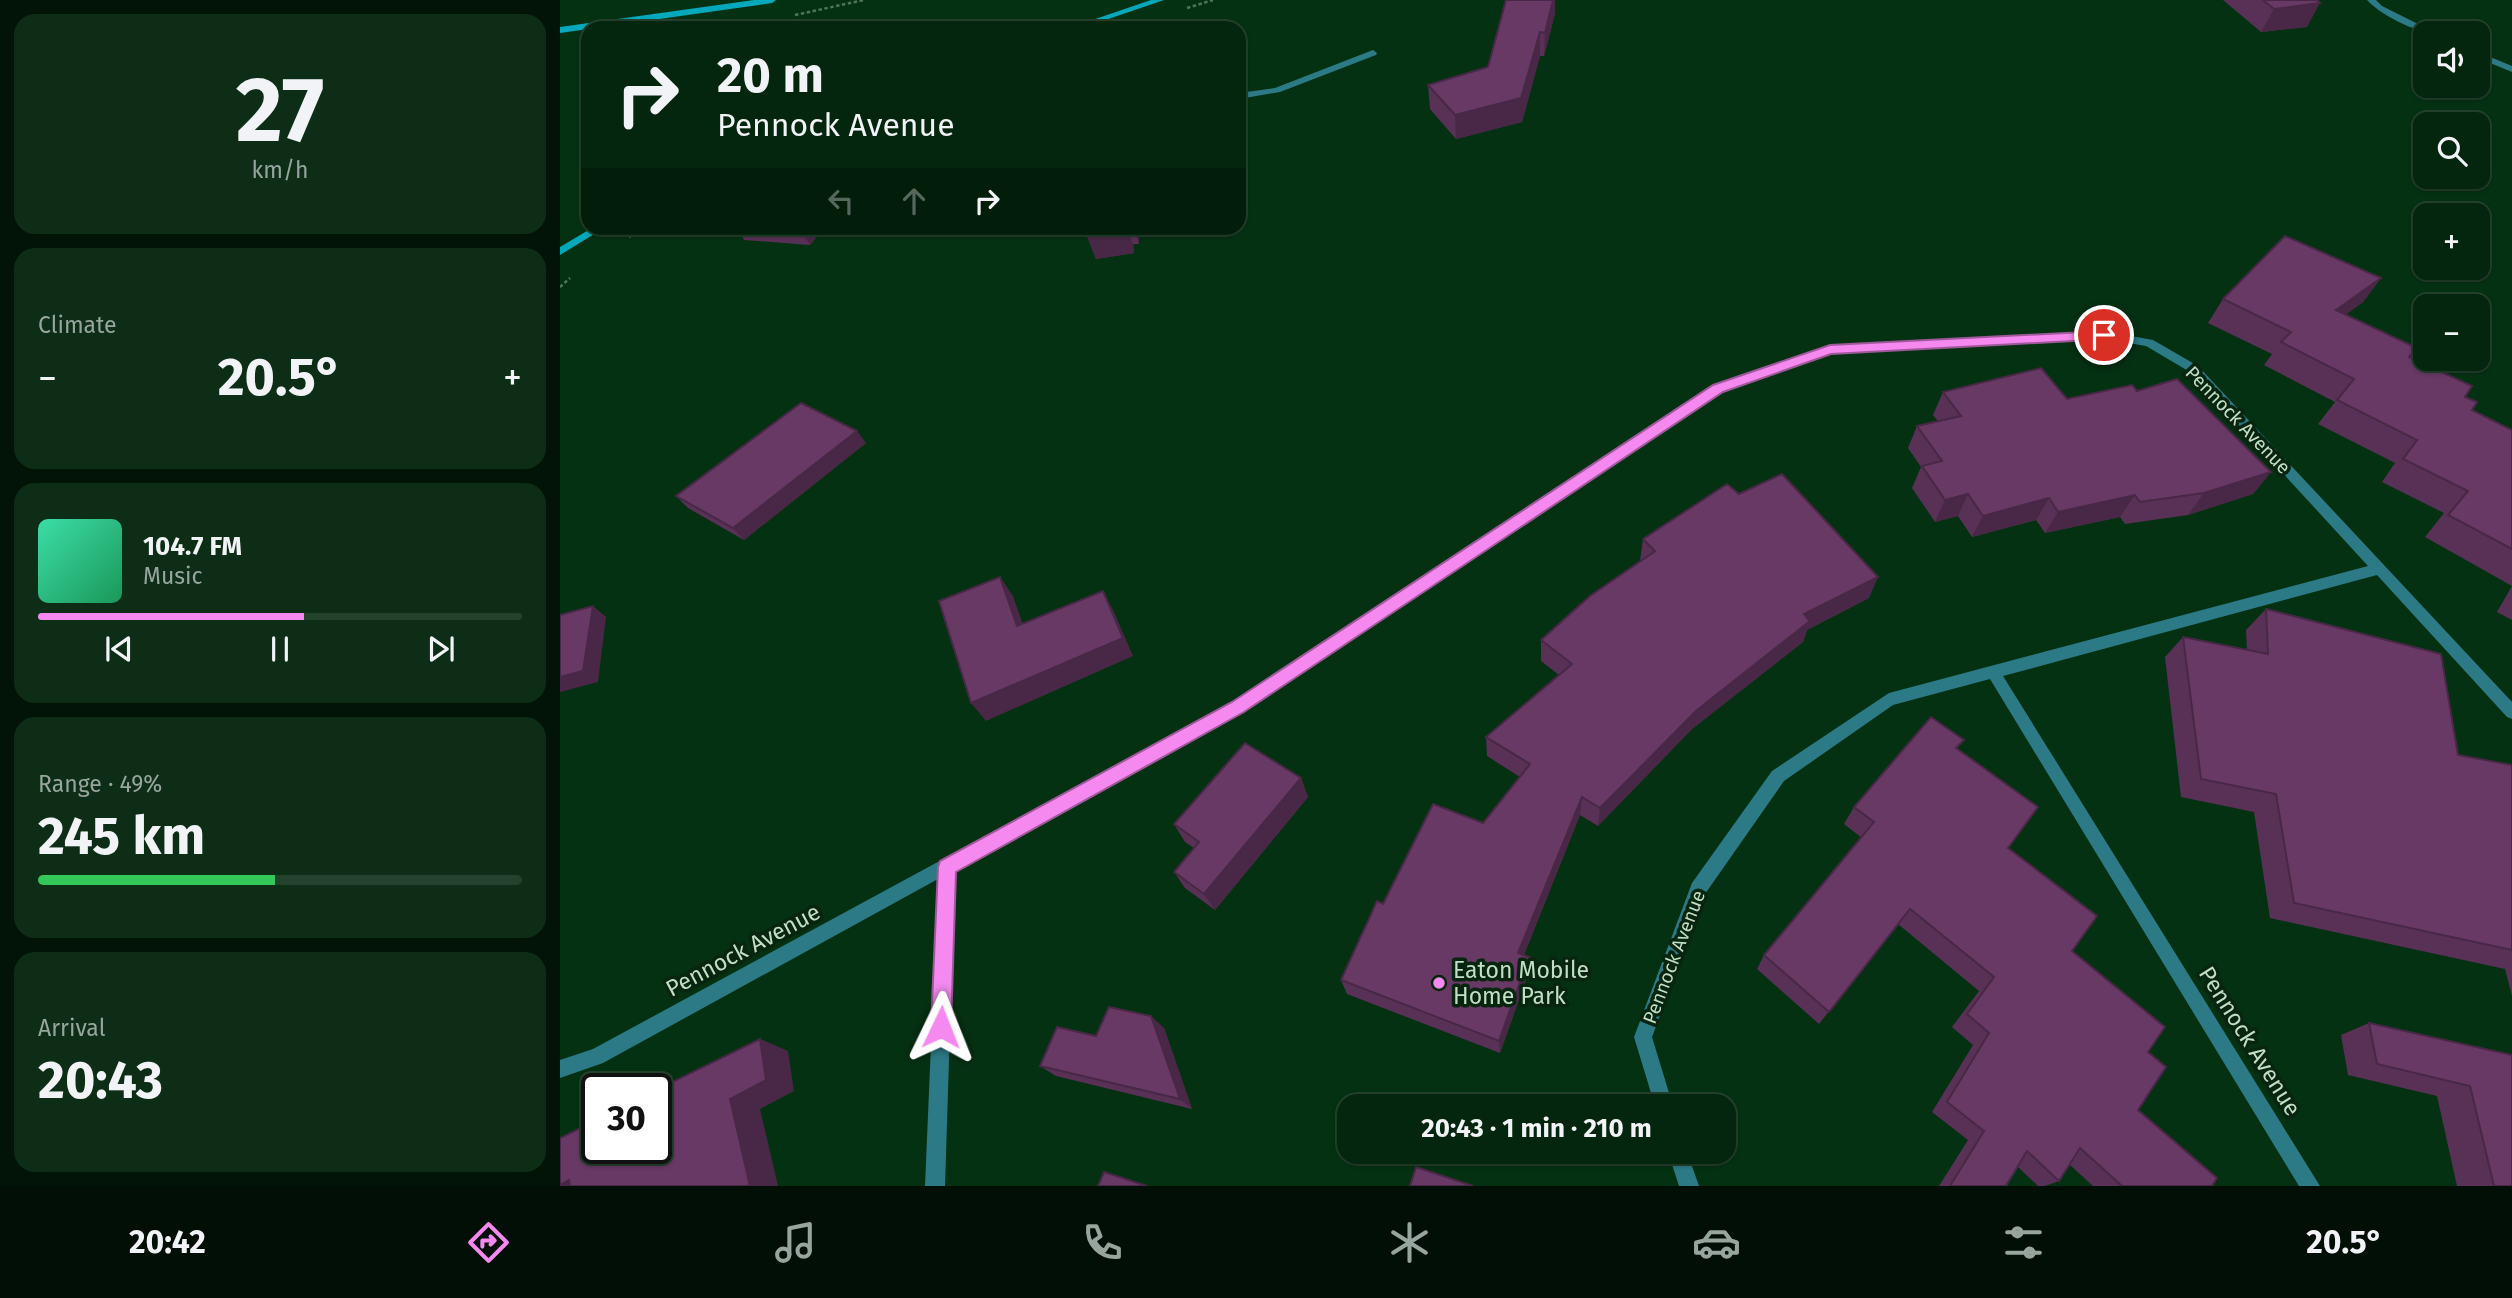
<!DOCTYPE html>
<html lang="en">
<head>
<meta charset="utf-8">
<style>
  body { margin:0; font-family:"Fira Sans",sans-serif; background:#0d2d17; color:#f1f3f6; height:100vh; display:flex; flex-direction:column; font-size:26px; white-space:nowrap }
  * { box-sizing:border-box; margin:0 }
  p { font-size:23px; color:#97a59e }
  .icon { flex:none; width:38px; height:38px; fill:none; stroke:currentColor; stroke-width:2; stroke-linecap:round; stroke-linejoin:round }
  .map { position:relative; flex:1; overflow:hidden }
  .details { display:flex; flex-direction:column; gap:14px; padding:14px; background:#021408; width:560px }
  .details>* { flex:none }
  .hud { position:absolute; left:21px; top:21px; width:665px; height:214px; border-radius:21px; box-shadow:0 2px 5px #0004,0 0 0 2px #25422e; background:#04250e; color:#f1f3f6; overflow:hidden }
  .tools { position:absolute; left:1853px; top:21px; display:grid; gap:14px }
  .tools a { display:grid; place-items:center; width:77px; height:77px; border-radius:14px; background:#04250e; box-shadow:0 2px 5px #0004,0 0 0 2px #25422e; font-size:35px }
  .speed { position:absolute; left:21px; top:1073px; display:flex; gap:14px; font-size:35px; font-weight:700; text-align:center }
  .speed>* { display:grid; place-content:center; width:91px; height:91px; border-radius:50%; background:#04250e; box-shadow:0 2px 5px #0004,0 0 0 2px #25422e; line-height:1 }
  .speed .limit { border:4px solid #111; border-radius:10px; background:#fff; color:#111 }
  .pin { position:absolute; display:grid; place-items:center; width:60px; height:60px; color:#fff; margin:-30px; border:4px solid #fff; border-radius:50%; box-shadow:0 2px 7px #0007 }
  .me { position:absolute; width:77px; margin:-38px; rotate:2deg; stroke-linejoin:round; filter:drop-shadow(0 0 5px #0008) }
  .turn { display:flex; align-items:center; gap:24px; height:147px; padding:0 21px; font-size:32px }
  .turn .icon { width:91px; height:91px; stroke-width:2.5 }
  .turn b { display:block; font-size:49px; line-height:60px }
  .lanes { display:flex; align-items:center; height:66px; padding:0 21px; background:#0003; justify-content:center; gap:35px; direction:ltr }
  .lanes .off { opacity:.35 }
  .big { font-size:52px; font-weight:700; line-height:1.1 }
  .details .card { flex:1; display:flex; flex-direction:column; justify-content:center; gap:10px; min-width:0; padding:0 24px; border-radius:21px; background:#0d2d17 }
  .details .dial { align-items:center; gap:0 }
  .dial b { font-size:91px; line-height:1 }
  .song { display:flex; align-items:center; gap:21px }
  .cover { width:84px; height:84px; border-radius:10px; background:linear-gradient(135deg,hsl(160 70% 55%),hsl(150 70% 35%)) }
  .played { height:7px; border-radius:4px; background:linear-gradient(90deg,#f589ef 55%,#25422e 55%) }
  .keys { display:flex; justify-content:space-around; direction:ltr }
  .heat { display:flex; justify-content:space-between; align-items:center; font-size:38px; direction:ltr }
  .charge { height:10px; border-radius:5px; background:linear-gradient(90deg,#34c759 49%,#25422e 0) }
  .trip { position:absolute; left:777px; top:1094px; width:399px; height:70px; border-radius:21px; background:#04250e; box-shadow:0 2px 5px #0004,0 0 0 2px #25422e; font-weight:700; line-height:70px; text-align:center }
  .tabs { display:flex; height:112px; justify-content:space-around; align-items:center; background:#020f06; color:#97a59e }
  .tabs .icon { width:49px; height:49px }
  .tabs .active { color:#f589ef }
  .tabs b { font-size:32px; color:#f1f3f6 }
  main { display:flex; flex:1; min-height:0 }
  .map>svg:first-child { display:block }
  .lines { fill:none; stroke-linecap:round; stroke-linejoin:round }
  .path { stroke:#4e7459; stroke-width:2.5; stroke-dasharray:3.5 2.5; stroke-linecap:butt }
  .street { fill:#2c7a86; fill-rule:evenodd }
  .secondary { fill:#03a8bb; fill-rule:evenodd }
  .wall { fill:#593156 }
  .shaded-wall { fill:#482846 }
  .building { fill:#673964; stroke:#482846; stroke-width:2 }
  .route { fill:#f589ef; stroke:#9f599b; stroke-width:2 }
  .poi-dot { fill:#f589ef; stroke:#08250f; stroke-width:2.5 }
  .labels { text-anchor:middle; dominant-baseline:central; stroke-width:7; stroke-linejoin:round; paint-order:stroke }
  .street-label { font-size:19px; fill:#c2dec6; stroke:#08250f }
  .near-street-label { font-size:23px; fill:#c2dec6; stroke:#08250f }
  .near-poi-label { font-size:23px; fill:#c2dec6; stroke:#08250f; text-anchor:start }
</style>
</head>
<body>
<main>
<section class="details">
<div class="card dial"><b>27</b><p>km/h</p></div>
<div class="card"><p>Climate</p>
<div class="heat"><a>−</a><b class="big">20.5°</b><a>+</a></div>
</div>
<div class="card">
<div class="song"><i class="cover"></i><div><b>104.7 FM</b><p>Music</p></div></div>
<div class="played"></div>
<div class="keys"><svg class="icon" aria-label="previous" viewBox="0 0 24 24"><path d="M18 5L8 12l10 7zM5 5v14"/></svg><svg class="icon" aria-label="pause" viewBox="0 0 24 24"><path d="M8 5v14M16 5v14"/></svg><svg class="icon" aria-label="next" viewBox="0 0 24 24"><path d="M6 5l10 7-10 7zM19 5v14"/></svg></div>
</div>
<div class="card"><p>Range · 49%</p><b class="big">245 km</b><div class="charge"></div></div>
<div class="card"><p>Arrival</p><b class="big">20:43</b></div>
</section>
<div class="map">
<svg width="1952" height="1186" viewBox="0 0 1952 1186">
  <rect width="100%" height="100%" fill="#053113"/>
  <g class="lines">
    <g class="path">
      <path d="M627 8 653 0"/>
      <path d="M235 15 304 0"/>
      <path d="M69 237 83 228"/>
      <path d="M0 287 10 278"/>
    </g>
    <g class="street">
      <path d="M1807 0H1816L1822 6 1876 33C1858 34 1819 14 1807 0Z"/>
      <path d="M813 50 817 53 816 55 720 92 679 99V93L715 88Z"/>
      <path d="M1918 52 1952 66V72L1918 58Z"/>
      <path d="M1544 331 1593 340 1638 366 1952 702V719L1947 717 1817 575 1443 676 1760 1186H1739L1430 679 1333 705 1224 781 1145 894 1092 1037 1113 1106H1095L1074 1037 1132 883 1212 771 1329 693 1808 566 1630 372 1586 346 1544 339 1271 354 1162 392 683 712 395 870 385 1186H365L378 879 43 1063 0 1078V1060L33 1049 673 702 1154 386 1270 346Z"/>
      <path d="M1108 1152H1127L1139 1186H1119Z"/>
    </g>
    <g class="secondary">
      <path d="M194 0H216L212 3 0 33V27Z"/>
      <path d="M591 0H604L522 28H509Z"/>
      <path d="M32 228H44L0 255V247Z"/>
    </g>
  </g>
  <g class="wall">
    <path d="M946 0H995V14L984 56H980L962 122 896 139 870 109 868 85 928 67Z"/>
    <path d="M1663 0H1757L1747 27 1701 32Z"/>
    <path d="M159 228H264L250 245 184 240 182 236 165 235Z"/>
    <path d="M527 228H579V244H573L574 253 536 259 527 236Z"/>
    <path d="M1821 278 1803 302 1785 315 1849 357 1905 397 1912 410 1952 430V586L1865 537 1884 513 1822 482 1835 463 1758 424 1775 402 1704 365 1712 354 1648 323 1663 299Z"/>
    <path d="M1577 391 1711 472 1693 494 1628 515 1565 524 1560 517 1485 533 1476 520 1412 537 1398 516 1375 522 1352 488 1361 467 1348 448 1357 426 1378 421 1373 415 1383 392 1507 399Z"/>
    <path d="M306 443 184 540 128 508 116 496Z"/>
    <path d="M1083 539 1309 598 1247 630 1243 642 1132 729 1038 826 1020 815 964 955 969 957V971L940 1053 787 994 781 980 823 904 923 823 960 777 927 756 926 737 999 675 981 661V640L1080 561Z"/>
    <path d="M1952 586V620L1937 612Z"/>
    <path d="M1706 609 1898 755 1952 765V996L1945 969 1710 918 1694 812 1621 797 1605 657 1623 637 1687 650 1686 630Z"/>
    <path d="M1404 740 1397 749 1448 848 1512 951 1588 1052 1578 1110 1652 1186H1533L1510 1165 1499 1181 1485 1186H1478L1458 1167 1446 1186H1379L1408 1140 1372 1112 1413 1045 1392 1027 1419 991 1338 924 1259 1024 1197 969 1204 955 1302 838 1284 824 1294 807Z"/>
    <path d="M741 778 748 797 655 910 625 888 614 872 634 848 625 842 614 824Z"/>
    <path d="M1809 1023 1952 1055V1186H1897L1877 1096 1788 1075 1781 1035Z"/>
    <path d="M604 1028 632 1109 496 1076 480 1066Z"/>
  </g>
  <g class="shaded-wall">
    <path d="M993 0H995V14L984 56 985 33Z"/>
    <path d="M1760 3 1747 27 1701 32 1714 9Z"/>
    <path d="M980 32V56L962 122 896 139 895 115Z"/>
    <path d="M239 228H264L250 245Z"/>
    <path d="M567 228 573 244 574 253 536 259 527 236Z"/>
    <path d="M574 228H579V244Z"/>
    <path d="M1821 278 1803 302 1759 334 1776 310Z"/>
    <path d="M297 431 306 443 184 540 173 528Z"/>
    <path d="M1711 472 1693 494 1628 515 1644 493Z"/>
    <path d="M1408 494 1398 516 1375 522 1385 500Z"/>
    <path d="M1575 495 1560 517 1485 533 1498 512Z"/>
    <path d="M1489 498 1476 520 1412 537 1423 516Z"/>
    <path d="M440 577 453 596 470 645 457 626Z"/>
    <path d="M1318 577 1309 598 1247 630 1243 642 1132 729 1038 826 1040 808 1137 710 1244 614Z"/>
    <path d="M543 591 553 610 573 656 426 721 411 703Z"/>
    <path d="M33 606 46 617 38 682 0 692V677Z"/>
    <path d="M741 778 748 797 655 910 644 894Z"/>
    <path d="M1022 797 1020 815 959 967 958 953Z"/>
    <path d="M969 957V971L940 1053 939 1041Z"/>
    <path d="M591 1016 604 1028 632 1109 620 1099Z"/>
    <path d="M200 1039 228 1051 234 1091 200 1109 218 1186H190L170 1099Z"/>
    <path d="M9 1180 37 1186H0V1185Z"/>
  </g>
  <g class="building">
    <path d="M946 0H993L985 33 980 32 961 98 895 115 868 85 928 67Z"/>
    <path d="M1703 0H1757L1760 3 1714 9Z"/>
    <path d="M527 228H566V230L527 236Z"/>
    <path d="M1725 236 1821 278 1776 310 1857 348 1849 357 1912 386 1905 397 1917 402 1912 410 1952 430V549L1888 515 1908 491 1843 459 1857 440 1777 400 1794 379 1721 342 1731 332 1663 299Z"/>
    <path d="M1481 368 1507 399 1572 385 1577 391 1617 379 1711 472 1644 493 1580 502 1575 495 1498 512 1489 498 1423 516 1408 494 1385 500 1362 466 1382 461 1357 426 1401 416 1383 392Z"/>
    <path d="M241 403 297 431 173 528 116 496Z"/>
    <path d="M1222 474 1318 577 1244 614 1250 621 1137 710 1040 808 1022 797 958 953 969 957 939 1041 781 980 817 901 823 904 873 804 923 823 970 764 926 737 1012 664 981 640 1030 596 1095 551 1083 539 1167 484 1179 494Z"/>
    <path d="M440 577 457 626 543 591 563 638 411 703 379 601Z"/>
    <path d="M33 606 23 671 0 677V615Z"/>
    <path d="M1706 609 1881 654 1898 755 1952 765V950L1734 903 1716 794 1641 779 1623 637 1708 654Z"/>
    <path d="M1371 717 1404 740 1396 748 1478 807 1448 848 1537 916 1512 951 1605 1027 1588 1052 1606 1067 1578 1110 1657 1178 1652 1186H1562L1520 1148 1499 1181 1467 1151 1446 1186H1390L1424 1131 1387 1102 1429 1033 1407 1014 1434 977 1350 909 1269 1012 1204 955 1314 822 1294 807Z"/>
    <path d="M685 743 741 778 644 894 614 872 639 842 614 824Z"/>
    <path d="M549 1007 591 1016 620 1099 480 1066 497 1027 536 1036Z"/>
    <path d="M1809 1023 1952 1055V1186H1934L1910 1086 1817 1064Z"/>
    <path d="M200 1039 206 1080 170 1099 190 1186H10L9 1180 0 1185V1138L37 1120V1148H96V1090Z"/>
    <path d="M856 1167 913 1186H850Z"/>
    <path d="M544 1172 587 1186H538Z"/>
  </g>
  <path class="route" d="M1544 331 1551 335 1549 339 1271 354 1163 392 684 712 396 872 391 1027 388 1034 381 1037 374 1034 371 1027 378 867 380 861 672 702 1153 385 1270 345Z"/>
  <circle class="poi-dot" cx="879" cy="983" r="7"/>
  <g class="labels">
    <g class="street-label">
      <text transform="translate(1678 420) rotate(46)">Pennock Avenue</text>
      <text transform="translate(1114 957) rotate(-69)">Pennock Avenue</text>
    </g>
    <g class="near-street-label">
      <text transform="translate(183 950) rotate(-28)">Pennock Avenue</text>
      <text transform="translate(1690 1041) rotate(58)">Pennock Avenue</text>
    </g>
    <g class="near-poi-label">
      <text x="893" y="970">Eaton Mobile<tspan x="893" dy="26">Home Park</tspan></text>
    </g>
  </g>
</svg>
<div class="tools">
<a><svg class="icon" aria-label="sound" viewBox="0 0 24 24"><path d="M4 9h4l5-4v14l-5-4H4zM17 9q2 3 0 6"/></svg></a>
<a><svg class="icon" aria-label="search" viewBox="0 0 24 24"><circle cx="10" cy="10" r="6"/><path d="M15 15l6 6"/></svg></a>
<a>+</a>
<a>−</a>
</div>
<div class="speed"><div class="limit">30</div></div>
<div class="pin" style="left:1544px;top:335px;background:#d93025"><svg class="icon" aria-label="arrive" viewBox="0 0 24 24"><path d="M6 21V4h12l-3 4 3 4H6"/></svg></div>
<svg class="me" style="left:381px;top:1027px" viewBox="-20 -20 40 40"><path d="M0-17L14 15 0 8-14 15z" fill="#f589ef" stroke="#fff" stroke-width="4"/></svg>
<div class="trip">20:43 · 1 min · 210 m</div>
<div class="hud">
<div class="turn"><svg class="icon" aria-label="right" viewBox="0 0 24 24"><path d="M7 20v-9h11M14 6l5 5-5 5"/></svg><div><b>20 m</b>Pennock Avenue</div></div>
<div class="lanes"><svg class="icon off" aria-label="left" viewBox="0 0 24 24"><path d="M17 20v-9H6M10 6l-5 5 5 5"/></svg><svg class="icon off" aria-label="ahead" viewBox="0 0 24 24"><path d="M12 20V5M6 11l6-6 6 6"/></svg><svg class="icon" aria-label="right" viewBox="0 0 24 24"><path d="M7 20v-9h11M14 6l5 5-5 5"/></svg></div>
</div>
</div>
</main>
<nav class="tabs">
<b>20:42</b>
<svg class="icon active" aria-label="directions" viewBox="0 0 24 24"><path d="M12 3l9 9-9 9-9-9zM9 14v-3h6M13 9l2 2-2 2"/></svg>
<svg class="icon" aria-label="music" viewBox="0 0 24 24"><path d="M9 18V5l10-2v13"/><circle cx="6" cy="18" r="3"/><circle cx="16" cy="16" r="3"/></svg>
<svg class="icon" aria-label="phone" viewBox="0 0 24 24"><path d="M5 4h4l2 5-3 2q2 4 5 5l2-3 5 2v4C11 20 4 13 5 4z"/></svg>
<svg class="icon" aria-label="climate" viewBox="0 0 24 24"><path d="M12 3v18M4 7l16 10M4 17L20 7"/></svg>
<svg class="icon" aria-label="car" viewBox="0 0 24 24"><path d="M5 17H2v-5l4-1 3-4h7l3 4 3 1v5h-3M9 17h6M6 11h13"/><circle cx="7" cy="17" r="2"/><circle cx="17" cy="17" r="2"/></svg>
<svg class="icon" aria-label="filters" viewBox="0 0 24 24"><path d="M4 7h16M4 17h16"/><circle cx="9" cy="7" r="2"/><circle cx="15" cy="17" r="2"/></svg>
<b>20.5°</b>
</nav>
</body>
</html>
